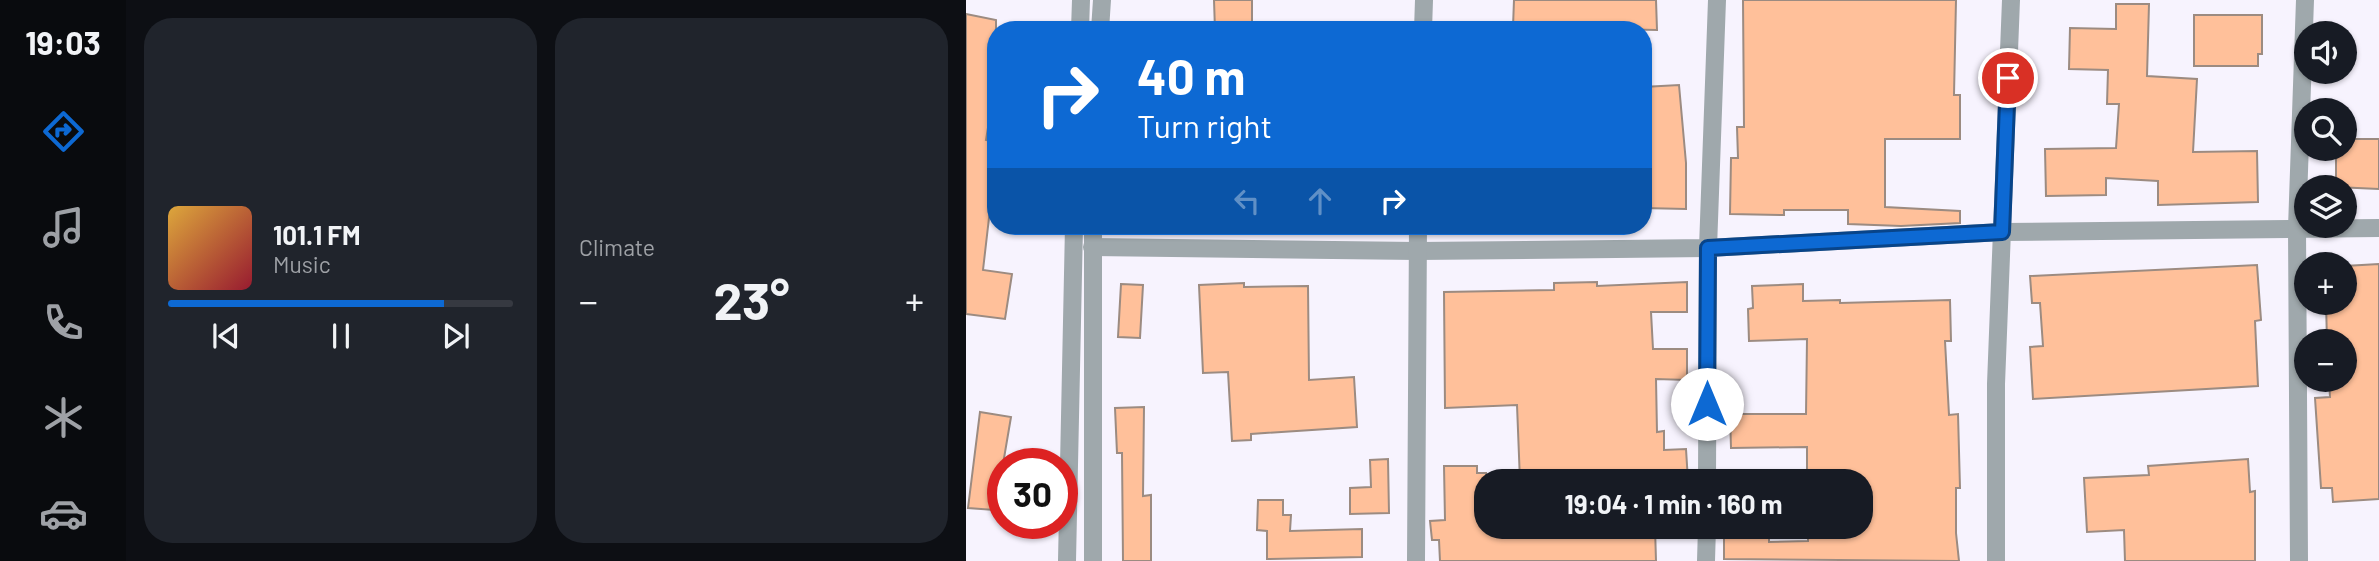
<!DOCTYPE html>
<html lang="en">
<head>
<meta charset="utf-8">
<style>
  body { margin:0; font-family:Barlow,sans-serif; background:#20242c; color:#f1f3f6; height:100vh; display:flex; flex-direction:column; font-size:26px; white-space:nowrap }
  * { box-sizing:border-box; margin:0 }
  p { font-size:23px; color:#9ea1a6 }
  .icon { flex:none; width:38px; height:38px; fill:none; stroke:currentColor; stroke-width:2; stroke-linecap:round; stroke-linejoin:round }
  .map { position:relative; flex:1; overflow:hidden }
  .side { display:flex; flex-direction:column; gap:18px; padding:18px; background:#0d0f14; width:840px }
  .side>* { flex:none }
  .hud { position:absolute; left:21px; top:21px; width:665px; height:214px; border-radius:28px; box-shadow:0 2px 5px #0004; background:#0d69d3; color:#fff; overflow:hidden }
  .tools { position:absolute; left:1328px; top:21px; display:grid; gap:14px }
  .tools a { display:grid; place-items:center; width:63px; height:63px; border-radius:50%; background:#171b24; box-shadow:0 2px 5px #0004; font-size:35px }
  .speed { position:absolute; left:21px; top:448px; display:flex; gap:14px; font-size:35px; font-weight:700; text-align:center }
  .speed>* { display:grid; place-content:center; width:91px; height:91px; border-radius:50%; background:#171b24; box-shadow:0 2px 5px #0004; line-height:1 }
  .speed .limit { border:10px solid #d22; background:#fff; color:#111 }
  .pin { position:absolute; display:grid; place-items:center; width:60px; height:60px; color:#fff; margin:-30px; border:4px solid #fff; border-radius:50%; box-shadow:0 2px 7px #0007 }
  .me { position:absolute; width:77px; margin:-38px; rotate:0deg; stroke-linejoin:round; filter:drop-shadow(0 0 5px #0008) }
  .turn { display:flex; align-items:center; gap:24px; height:147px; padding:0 35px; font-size:32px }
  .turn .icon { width:91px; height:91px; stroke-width:2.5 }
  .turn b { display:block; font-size:49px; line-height:60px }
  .lanes { display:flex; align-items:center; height:66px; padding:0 35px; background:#0003; justify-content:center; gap:35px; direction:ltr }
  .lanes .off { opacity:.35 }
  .big { font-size:52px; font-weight:700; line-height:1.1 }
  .side .card { flex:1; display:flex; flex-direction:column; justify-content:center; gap:10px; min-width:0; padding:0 24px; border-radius:28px; background:#20242c }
  .song { display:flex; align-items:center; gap:21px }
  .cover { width:84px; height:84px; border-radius:10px; background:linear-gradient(135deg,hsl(40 70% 55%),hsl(350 70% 35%)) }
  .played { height:7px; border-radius:4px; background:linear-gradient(90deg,#0d69d3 80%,#363941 80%) }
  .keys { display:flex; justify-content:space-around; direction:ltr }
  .heat { display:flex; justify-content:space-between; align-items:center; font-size:38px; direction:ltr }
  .side .tiles { flex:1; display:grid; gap:18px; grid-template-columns:repeat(2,1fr) }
  .trip { position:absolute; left:508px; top:469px; width:399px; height:70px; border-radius:28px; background:#171b24; box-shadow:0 2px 5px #0004; font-weight:700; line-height:70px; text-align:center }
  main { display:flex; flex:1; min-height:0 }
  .menu { display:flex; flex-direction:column; width:126px; justify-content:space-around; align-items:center; background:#090b0e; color:#9ea1a6 }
  .menu .icon { width:49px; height:49px }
  .menu .active { color:#0d69d3 }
  .menu b { font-size:32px; color:#f1f3f6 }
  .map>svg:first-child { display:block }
  .building { fill:#ffc09a; stroke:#9c8b81; stroke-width:2 }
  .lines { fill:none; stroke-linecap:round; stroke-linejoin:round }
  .minor { stroke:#9fa8ac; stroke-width:18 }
  .route-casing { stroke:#084489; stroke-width:18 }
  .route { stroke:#0d69d3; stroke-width:12 }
</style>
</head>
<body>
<main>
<nav class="menu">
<b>19:03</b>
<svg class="icon active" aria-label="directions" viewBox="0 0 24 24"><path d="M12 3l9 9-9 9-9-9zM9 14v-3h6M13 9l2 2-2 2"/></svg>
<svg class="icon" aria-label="music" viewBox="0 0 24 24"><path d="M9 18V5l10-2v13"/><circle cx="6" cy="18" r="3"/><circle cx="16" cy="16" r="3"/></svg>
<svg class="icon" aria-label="phone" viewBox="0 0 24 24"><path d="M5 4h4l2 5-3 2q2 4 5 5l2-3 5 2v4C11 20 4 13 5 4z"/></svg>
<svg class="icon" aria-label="climate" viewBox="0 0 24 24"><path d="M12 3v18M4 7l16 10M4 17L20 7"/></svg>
<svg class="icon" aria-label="car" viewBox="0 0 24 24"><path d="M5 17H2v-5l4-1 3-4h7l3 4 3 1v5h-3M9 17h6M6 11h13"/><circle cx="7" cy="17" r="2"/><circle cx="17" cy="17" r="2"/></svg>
</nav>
<section class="side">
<div class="tiles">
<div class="card">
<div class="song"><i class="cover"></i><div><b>101.1 FM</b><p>Music</p></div></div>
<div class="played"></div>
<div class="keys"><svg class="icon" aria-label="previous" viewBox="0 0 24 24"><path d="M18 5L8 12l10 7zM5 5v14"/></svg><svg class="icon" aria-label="pause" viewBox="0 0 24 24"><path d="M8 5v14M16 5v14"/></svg><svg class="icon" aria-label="next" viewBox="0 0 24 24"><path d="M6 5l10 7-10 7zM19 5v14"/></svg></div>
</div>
<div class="card"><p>Climate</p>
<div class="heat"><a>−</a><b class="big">23°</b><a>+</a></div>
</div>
</div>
</section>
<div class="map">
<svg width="1413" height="561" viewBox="0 0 1413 561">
  <rect width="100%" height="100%" fill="#f7f3fe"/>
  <g class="building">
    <path d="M248 0H286V30H249Z"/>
    <path d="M548 0H690L691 30 547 27Z"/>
    <path d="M777 0H990L988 95H994V139H919V207L994 211V223L935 226 882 224V210H818V215L764 214 765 158H772L771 127H778Z"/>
    <path d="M1150 4H1183L1181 76 1231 79 1227 152 1291 151 1292 202 1192 205V181L1140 178V195L1080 196 1079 149 1150 148 1153 104H1141L1142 70 1103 69 1104 28 1150 29Z"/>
    <path d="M0 14 30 20V50L23 84 29 85 20 140 30 142V157L17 270 46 274 39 319 0 314Z"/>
    <path d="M1228 15H1296V54H1292V66H1228Z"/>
    <path d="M713 85 720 163V209L677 208V87Z"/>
    <path d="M1379 139H1413V189L1370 187V149H1379Z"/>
    <path d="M1413 264V499L1367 502 1366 488H1355L1349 398 1364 397 1363 380H1379V341H1361L1360 303H1379V266Z"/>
    <path d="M1291 265 1295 320 1289 321 1292 386 1067 399 1064 347 1077 346 1074 303H1066L1064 276Z"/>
    <path d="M631 282V286L721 282V312H685L687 349H721V380L690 379 691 432 698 431V450L720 449 722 481H554L551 405 479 408 478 292 588 290V283Z"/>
    <path d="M278 283V287L342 286 343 380 388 377 391 427 285 434V440L266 441 262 372 237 373 233 285Z"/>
    <path d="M155 284 177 285 174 338 152 337Z"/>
    <path d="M837 284V301L874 300V303L984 300 985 341H979L983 415 992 414 994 488H990V533L993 561 758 559V538L803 537V542L842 541V527H894V481H841V447L765 448 764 414H840L841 339 783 341 782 309 787 308 786 286Z"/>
    <path d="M178 407 177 496 185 495V561H157L156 453H151L149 408Z"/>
    <path d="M14 412 45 417 37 464V488L29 487 28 510 2 508Z"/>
    <path d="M422 459 423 513 384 514V488L405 487 404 460Z"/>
    <path d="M1282 459 1284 492 1289 491V561H1159L1158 530 1121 532 1118 478 1183 475 1182 466Z"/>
    <path d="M478 466H511V473H520V527H689L690 561H474L473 540H466L464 521 479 520Z"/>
    <path d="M292 500H317V515H325L324 531 396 529V557L301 559V531L291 530Z"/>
  </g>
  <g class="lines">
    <g class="minor">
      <path d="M114 30 115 0"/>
      <path d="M134 30 136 0"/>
      <path d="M457 30 458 0"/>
      <path d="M126 247 451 251 742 248 1036 232 1413 228"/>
      <path d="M741 481 742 248 751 0"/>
      <path d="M101 561 108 226"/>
      <path d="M127 561V226"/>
      <path d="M450 561 452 226"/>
      <path d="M740 561 741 527"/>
      <path d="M1030 561V384L1045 0"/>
      <path d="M1333 561 1331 228 1339 0"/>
    </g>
  </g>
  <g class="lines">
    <g class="route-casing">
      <path id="route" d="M741 404 742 248 1036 232 1042 78"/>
    </g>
    <use href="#route" class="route"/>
  </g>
</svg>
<div class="tools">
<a><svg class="icon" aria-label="sound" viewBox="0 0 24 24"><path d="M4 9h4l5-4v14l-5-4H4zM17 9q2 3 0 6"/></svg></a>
<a><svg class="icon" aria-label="search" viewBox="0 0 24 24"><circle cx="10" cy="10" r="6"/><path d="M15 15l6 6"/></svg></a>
<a><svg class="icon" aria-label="layers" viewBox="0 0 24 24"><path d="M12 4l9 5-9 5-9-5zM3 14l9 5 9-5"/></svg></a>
<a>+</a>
<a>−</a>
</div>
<div class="speed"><div class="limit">30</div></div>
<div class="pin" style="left:1042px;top:78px;background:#d93025"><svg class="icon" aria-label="arrive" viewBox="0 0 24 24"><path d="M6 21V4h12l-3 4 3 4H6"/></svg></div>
<svg class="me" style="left:741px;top:404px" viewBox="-20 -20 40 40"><circle r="19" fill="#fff"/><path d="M0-13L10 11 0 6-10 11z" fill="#0d69d3"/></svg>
<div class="trip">19:04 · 1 min · 160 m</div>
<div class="hud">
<div class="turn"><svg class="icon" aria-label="right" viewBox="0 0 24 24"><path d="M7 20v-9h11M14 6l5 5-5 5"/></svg><div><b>40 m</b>Turn right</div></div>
<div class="lanes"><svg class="icon off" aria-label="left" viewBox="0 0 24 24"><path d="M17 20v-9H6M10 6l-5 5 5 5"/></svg><svg class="icon off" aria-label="ahead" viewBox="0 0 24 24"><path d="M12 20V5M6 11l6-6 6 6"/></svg><svg class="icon" aria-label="right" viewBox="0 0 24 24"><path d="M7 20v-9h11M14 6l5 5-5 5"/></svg></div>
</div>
</div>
</main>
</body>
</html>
